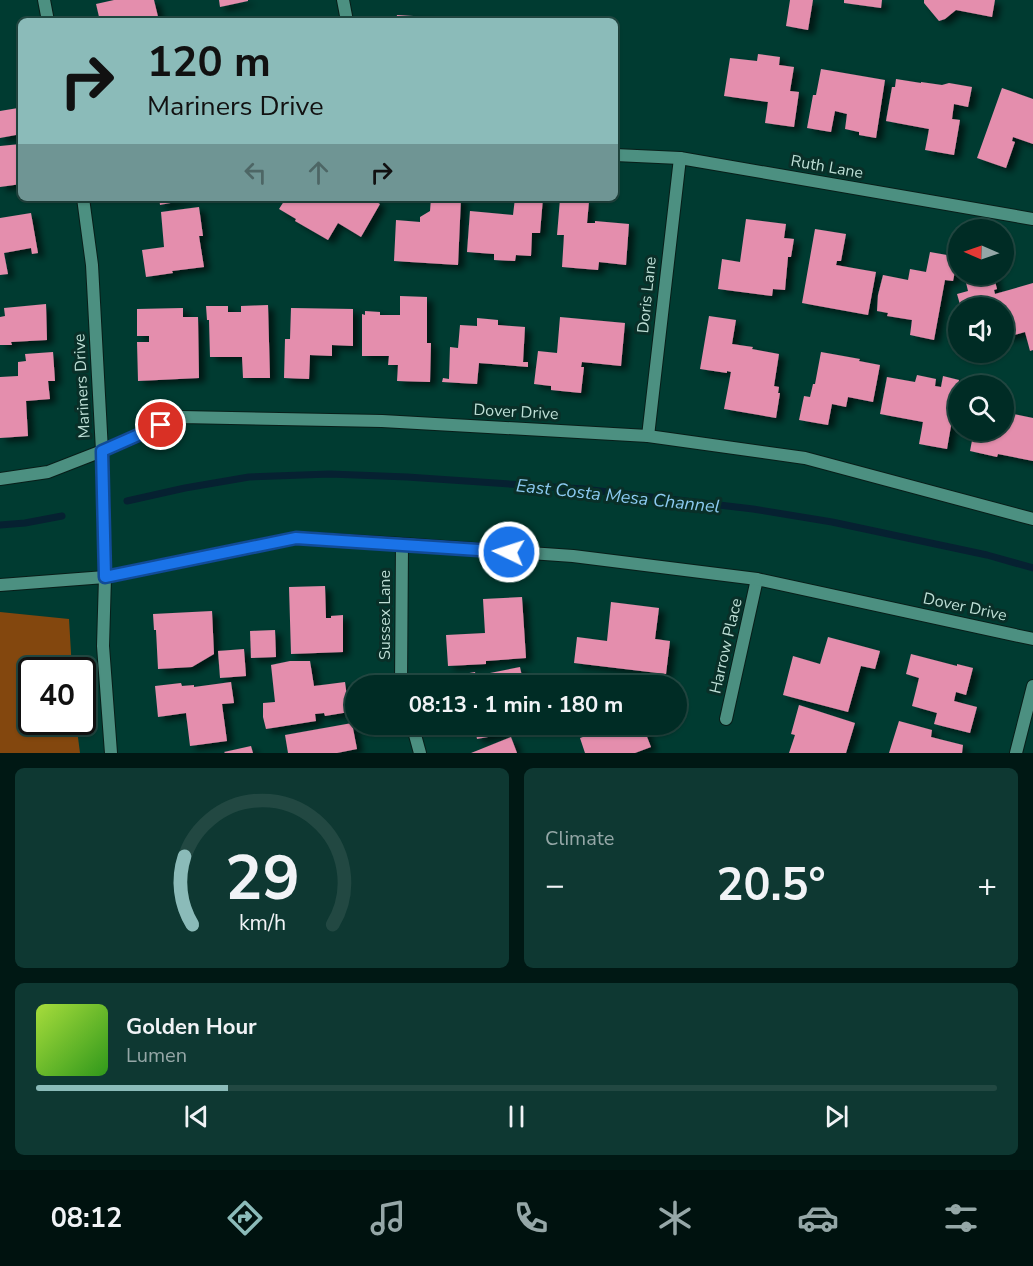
<!DOCTYPE html>
<html lang="en">
<head>
<meta charset="utf-8">
<style>
  body { margin:0; font-family:"Nunito Sans",sans-serif; background:#0e3832; color:#f1f3f6; height:100vh; display:flex; flex-direction:column; font-size:22px; white-space:nowrap }
  * { box-sizing:border-box; margin:0 }
  p { font-size:20px; color:#95a7a7 }
  .icon { flex:none; width:33px; height:33px; fill:none; stroke:currentColor; stroke-width:2; stroke-linecap:round; stroke-linejoin:round }
  .map { position:relative; height:753px; overflow:hidden }
  .panel { display:flex; flex-direction:column; gap:15px; padding:15px; background:#001814; flex:1 }
  .panel>* { flex:none }
  .hud { position:absolute; left:18px; top:18px; width:600px; height:183px; border-radius:9px; box-shadow:0 2px 4px #0004,0 0 0 2px #224842; background:#8bbbb9; color:#111; overflow:hidden }
  .needle { width:39px; rotate:272deg }
  .buttons { position:absolute; left:948px; top:219px; display:grid; gap:12px }
  .buttons a { display:grid; place-items:center; width:66px; height:66px; border-radius:50%; background:#002c25; box-shadow:0 2px 4px #0004,0 0 0 2px #224842; font-size:30px }
  .speed { position:absolute; left:18px; top:657px; display:flex; gap:12px; font-size:30px; font-weight:700; text-align:center }
  .speed>* { display:grid; place-content:center; width:78px; height:78px; border-radius:50%; background:#002c25; box-shadow:0 2px 4px #0004,0 0 0 2px #224842; line-height:1 }
  .speed .limit { border:3px solid #111; border-radius:9px; background:#fff; color:#111 }
  .pin { position:absolute; display:grid; place-items:center; width:51px; height:51px; color:#fff; margin:-26px; border:3px solid #fff; border-radius:50%; box-shadow:0 2px 6px #0007 }
  .me { position:absolute; width:66px; margin:-33px; rotate:274deg; stroke-linejoin:round; filter:drop-shadow(0 0 4px #0008) }
  .turn { display:flex; align-items:center; gap:21px; height:126px; padding:0 30px; font-size:27px }
  .turn .icon { width:78px; height:78px; stroke-width:2.5 }
  .turn b { display:block; font-size:42px; line-height:51px }
  .lanes { display:flex; align-items:center; height:57px; padding:0 30px; background:#0003; justify-content:center; gap:30px; direction:ltr }
  .lanes .off { opacity:.35 }
  .big { font-size:45px; font-weight:700; line-height:1.1 }
  .panel .widget { flex:1; display:flex; flex-direction:column; justify-content:center; gap:9px; min-width:0; padding:0 21px; border-radius:9px; background:#0e3832 }
  .panel .dial { align-items:center; gap:0 }
  .dial svg { height:156px; overflow:visible; fill:none; stroke:#224842; stroke-width:7; stroke-linecap:round; text-anchor:middle }
  .dial text { fill:#f1f3f6; stroke:none }
  .song { display:flex; align-items:center; gap:18px }
  .cover { width:72px; height:72px; border-radius:9px; background:linear-gradient(135deg,hsl(80 70% 55%),hsl(110 70% 35%)) }
  .played { height:6px; border-radius:3px; background:linear-gradient(90deg,#8bbbb9 20%,#224842 20%) }
  .keys { display:flex; justify-content:space-around; direction:ltr }
  .heat { display:flex; justify-content:space-between; align-items:center; font-size:33px; direction:ltr }
  .panel .tiles { flex:1; display:grid; gap:15px; grid-template-columns:1fr 1fr }
  .widget:last-child { grid-column:span 2 }
  .trip { position:absolute; left:345px; top:675px; width:342px; height:60px; border-radius:30px; background:#002c25; box-shadow:0 2px 4px #0004,0 0 0 2px #224842; font-weight:700; line-height:60px; text-align:center }
  .menu { display:flex; height:96px; justify-content:space-around; align-items:center; background:#00120f; color:#95a7a7 }
  .menu .icon { width:42px; height:42px }
  .menu .on { color:#8bbbb9 }
  .menu b { font-size:27px; color:#f1f3f6 }
  .map>svg:first-child { display:block }
  .green { fill:#83470e }
  .lines { fill:none; stroke-linecap:round; stroke-linejoin:round }
  .stream { stroke:#062131; stroke-width:7 }
  .building { fill:#e48ead; filter:url(#shadow) }
  .minor-casing { stroke:#081e19; stroke-width:14 }
  .tertiary-casing { stroke:#081e19; stroke-width:14 }
  .minor { stroke:#4c9081; stroke-width:12 }
  .tertiary { stroke:#4c9081; stroke-width:12 }
  .route-casing { stroke:#114b97; stroke-width:15 }
  .route { stroke:#1a73e8; stroke-width:10 }
  .labels { text-anchor:middle; dominant-baseline:central; stroke-width:6; stroke-linejoin:round; paint-order:stroke }
  .street-label { font-size:16px; fill:#bedfd6; stroke:#092f28 }
  .water-label { font-size:18px; font-style:italic; fill:#8ccaf1; stroke:#092f28 }
</style>
</head>
<body>
<div class="map">
<svg width="1033" height="753" viewBox="0 0 1033 753">
  <defs>
    <filter id="shadow"><feDropShadow dx="6" dy="4" stdDeviation="3" flood-color="#0009"/></filter>
  </defs>
  <rect width="100%" height="100%" fill="#003b31"/>
  <path class="green" d="M0 612 69 619 72 670H32V722H76L80 753H0Z"/>
  <g class="lines">
    <g class="stream">
      <path d="M127 501 185 488 249 477 330 474 407 477 583 489 753 509 832 522 987 555 1033 568"/>
      <path d="M0 525 25 523 62 516"/>
    </g>
  </g>
  <g class="building">
    <path d="M114 0H154L159 21H100L96 4Z"/>
    <path d="M219 0H248V1L220 7Z"/>
    <path d="M790 0H813L808 30 786 26Z"/>
    <path d="M844 0H882L881 8 844 3Z"/>
    <path d="M924 0H995L992 17 956 10 945 19 939 21 924 3Z"/>
    <path d="M397 15 461 19V21H396Z"/>
    <path d="M758 54 780 57 779 65 794 67 790 91 799 92 794 127 765 123 768 102 724 96 730 58 757 61Z"/>
    <path d="M821 69 885 80 876 138 859 135V132L845 129 847 114 835 111 831 132 807 128 813 95H816Z"/>
    <path d="M896 79 921 83V82L942 85 949 83 972 87 968 107 954 104 952 119 960 120 954 155 925 150 929 129 886 121 892 87H895Z"/>
    <path d="M1002 88 1033 99V144L1013 137 1012 141 1015 142 1006 168 977 158Z"/>
    <path d="M18 108 21 124V134L0 138V111Z"/>
    <path d="M21 144V184L0 187V146Z"/>
    <path d="M159 198H191V199L160 205Z"/>
    <path d="M286 198H370L380 204 361 237 338 223 328 240 295 221 296 219 279 209Z"/>
    <path d="M431 198H461L458 265 394 261 396 220 420 222V217L430 211Z"/>
    <path d="M515 198H543L540 233H532L531 256 516 255 515 261 494 260V254L467 252 470 211 513 215Z"/>
    <path d="M560 199 589 202 587 223H595V221L629 224 626 265 599 262 598 270 562 267 564 235H557Z"/>
    <path d="M199 207 203 236H199L204 267 172 271 173 273 146 277 142 250 164 247 161 212Z"/>
    <path d="M31 213 38 253 32 254 31 248 4 253 8 274 0 275V218Z"/>
    <path d="M746 219 786 224 784 238 794 239 791 257H788L785 290 773 289 772 296 718 289 722 259 740 262Z"/>
    <path d="M815 229 846 234 841 261H837L836 265 876 272 868 315 802 303Z"/>
    <path d="M930 252 958 257 953 281 945 280 934 340 910 335 912 320 887 316 888 313 877 311 878 295 883 275 908 280 910 269 926 272Z"/>
    <path d="M964 274H993L997 289 994 290 995 294 1033 283V350L1030 351 1025 332 1004 338V308H961L957 294 968 291Z"/>
    <path d="M400 296 427 297V343H431L430 382 397 381 398 365H388L389 356H362V314L365 315V311L380 312V315H400Z"/>
    <path d="M46 304 47 340 11 342 12 345H0V317L5 316 4 308Z"/>
    <path d="M268 305 270 378H243L242 357H210L209 320H207L206 306H228V312H241V306Z"/>
    <path d="M183 308V317H198L199 378 138 381 137 342H149V336H137V309Z"/>
    <path d="M291 308 353 309V346L332 345V356L310 355 309 379 284 378 285 339H290Z"/>
    <path d="M709 316 736 320 732 344 753 347 752 349 779 354 774 386 779 387 778 393H780L776 418 724 409 731 372 727 371V373L700 369Z"/>
    <path d="M560 317 625 323 621 366 582 362 581 367H584L581 393 551 390V386L534 384 538 351 557 353Z"/>
    <path d="M477 318 498 320V325L525 327 523 362H528V367L479 363 477 384 442 382 443 378 449 379 450 347 458 348 460 325 477 326Z"/>
    <path d="M53 352 55 381H48L50 399 26 401 28 436 0 438V377L18 376V362L26 361 25 354Z"/>
    <path d="M821 352 860 359 859 361 880 365 873 402 848 397 846 407 832 404 828 425 799 420 804 396 810 397 813 384H815Z"/>
    <path d="M917 375 936 379 935 386 941 387 943 376 959 380 947 449 919 444 923 422 880 414 887 377 915 382Z"/>
    <path d="M1004 412 1033 418V461L998 454 997 457 970 451 974 430H1004Z"/>
    <path d="M325 586 326 618H331V616L343 615V652L291 654 289 587Z"/>
    <path d="M522 597 526 658 486 661V664L448 666 446 635 485 633 483 599Z"/>
    <path d="M611 602 659 608 655 639 670 641 666 674 574 663 577 637 607 641Z"/>
    <path d="M212 611 214 654 192 667 158 669 156 630H154L153 614Z"/>
    <path d="M275 630 276 657 251 658 250 631Z"/>
    <path d="M828 637 880 651 875 669 861 666 848 712 783 695 793 656 820 664Z"/>
    <path d="M244 649 246 676 220 678 218 651Z"/>
    <path d="M911 654 957 666V664L973 668 966 695 956 692 954 701 977 707 970 733 934 724 937 713 912 706 919 678 906 674Z"/>
    <path d="M290 661H310L314 686 345 682 349 712 325 716 324 713 315 714 316 721 266 729 263 717V703L275 702 271 665Z"/>
    <path d="M520 667 524 686H482L480 675Z"/>
    <path d="M475 672 477 686H449L448 677Z"/>
    <path d="M231 682 234 703 222 704 227 741 190 746 186 713 158 717 155 686 181 683 182 686 194 685V687Z"/>
    <path d="M799 705 855 723 846 753H789L795 735 791 734Z"/>
    <path d="M899 721 932 730 931 737 963 745 962 753H889Z"/>
    <path d="M352 723 357 749 337 753H288L285 735Z"/>
    <path d="M474 724H502L504 734 477 739Z"/>
    <path d="M599 724H642L651 747 635 753H585L580 738 597 732Z"/>
    <path d="M511 737 517 753H471Z"/>
    <path d="M251 746 253 753H225L224 752Z"/>
  </g>
  <g class="lines">
    <g class="minor-casing">
      <g id="minor">
        <path d="M343 0 347 21"/>
        <path d="M615 155 680 158 1033 219"/>
        <path d="M648 436 680 158"/>
        <path d="M0 479 48 472 102 451 181 417 382 421 648 436 805 458 1033 519"/>
        <path d="M401 686 402 544"/>
        <path d="M726 719 757 579"/>
        <path d="M412 724 420 753"/>
        <path d="M1016 753 1033 686"/>
      </g>
    </g>
    <g class="tertiary-casing">
      <g id="tertiary">
        <path d="M44 0 48 21"/>
        <path d="M83 198 92 265 102 451 105 577 103 646 111 753"/>
        <path d="M0 585 105 577 296 538 402 544 573 556 757 579 1033 639"/>
      </g>
    </g>
    <use href="#minor" class="minor"/>
    <use href="#tertiary" class="tertiary"/>
  </g>
  <g class="lines">
    <g class="route-casing">
      <path id="route" d="M161 425 102 451 105 577 296 538 509 552"/>
    </g>
    <use href="#route" class="route"/>
  </g>
  <g class="labels">
    <g class="street-label">
      <text transform="translate(827 167) rotate(10)">Ruth Lane</text>
      <text transform="translate(647 295) rotate(-84)">Doris Lane</text>
      <text transform="translate(82 386) rotate(-93)">Mariners Drive</text>
      <text transform="translate(516 412) rotate(3)">Dover Drive</text>
      <text transform="translate(965 607) rotate(12)">Dover Drive</text>
      <text transform="translate(385 615) rotate(-90)">Sussex Lane</text>
      <text transform="translate(726 646) rotate(-77)">Harrow Place</text>
    </g>
    <g class="water-label">
      <text transform="translate(618 496) rotate(6)">East Costa Mesa Channel</text>
    </g>
  </g>
</svg>
<div class="buttons">
<a><svg class="needle" viewBox="-14 -14 28 28"><path d="M0-13l5 13h-10z" fill="#e53935"/><path d="M0 13l5-13h-10z" fill="#95a7a7"/></svg></a>
<a><svg class="icon" aria-label="sound" viewBox="0 0 24 24"><path d="M4 9h4l5-4v14l-5-4H4zM17 9q2 3 0 6"/></svg></a>
<a><svg class="icon" aria-label="search" viewBox="0 0 24 24"><circle cx="10" cy="10" r="6"/><path d="M15 15l6 6"/></svg></a>
</div>
<div class="speed"><div class="limit">40</div></div>
<div class="pin" style="left:161px;top:425px;background:#d93025"><svg class="icon" aria-label="arrive" viewBox="0 0 24 24"><path d="M6 21V4h12l-3 4 3 4H6"/></svg></div>
<svg class="me" style="left:509px;top:552px" viewBox="-20 -20 40 40"><circle r="17" fill="#1a73e8" stroke="#fff" stroke-width="3"/><path d="M0-11L8 9 0 5-8 9z" fill="#fff"/></svg>
<div class="trip">08:13 · 1 min · 180 m</div>
<div class="hud">
<div class="turn"><svg class="icon" aria-label="right" viewBox="0 0 24 24"><path d="M7 20v-9h11M14 6l5 5-5 5"/></svg><div><b>120 m</b>Mariners Drive</div></div>
<div class="lanes"><svg class="icon off" aria-label="left" viewBox="0 0 24 24"><path d="M17 20v-9H6M10 6l-5 5 5 5"/></svg><svg class="icon off" aria-label="ahead" viewBox="0 0 24 24"><path d="M12 20V5M6 11l6-6 6 6"/></svg><svg class="icon" aria-label="right" viewBox="0 0 24 24"><path d="M7 20v-9h11M14 6l5 5-5 5"/></svg></div>
</div>
</div>
<section class="panel">
<div class="tiles">
<div class="widget dial"><svg viewBox="0 0 100 80">
<path d="M14 69A42 42 0 1 1 86 69"/>
<path d="M14 69A42 42 0 0 1 10 34" stroke="#8bbbb9"/>
<text x="50" y="56" font-size="32" font-weight="700">29</text>
<text x="50" y="72" font-size="11">km/h</text>
</svg></div>
<div class="widget"><p>Climate</p>
<div class="heat"><a>−</a><b class="big">20.5°</b><a>+</a></div>
</div>
<div class="widget">
<div class="song"><i class="cover"></i><div><b>Golden Hour</b><p>Lumen</p></div></div>
<div class="played"></div>
<div class="keys"><svg class="icon" aria-label="previous" viewBox="0 0 24 24"><path d="M18 5L8 12l10 7zM5 5v14"/></svg><svg class="icon" aria-label="pause" viewBox="0 0 24 24"><path d="M8 5v14M16 5v14"/></svg><svg class="icon" aria-label="next" viewBox="0 0 24 24"><path d="M6 5l10 7-10 7zM19 5v14"/></svg></div>
</div>
</div>
</section>
<nav class="menu">
<b>08:12</b>
<svg class="icon on" aria-label="directions" viewBox="0 0 24 24"><path d="M12 3l9 9-9 9-9-9zM9 14v-3h6M13 9l2 2-2 2"/></svg>
<svg class="icon" aria-label="music" viewBox="0 0 24 24"><path d="M9 18V5l10-2v13"/><circle cx="6" cy="18" r="3"/><circle cx="16" cy="16" r="3"/></svg>
<svg class="icon" aria-label="phone" viewBox="0 0 24 24"><path d="M5 4h4l2 5-3 2q2 4 5 5l2-3 5 2v4C11 20 4 13 5 4z"/></svg>
<svg class="icon" aria-label="climate" viewBox="0 0 24 24"><path d="M12 3v18M4 7l16 10M4 17L20 7"/></svg>
<svg class="icon" aria-label="car" viewBox="0 0 24 24"><path d="M5 17H2v-5l4-1 3-4h7l3 4 3 1v5h-3M9 17h6M6 11h13"/><circle cx="7" cy="17" r="2"/><circle cx="17" cy="17" r="2"/></svg>
<svg class="icon" aria-label="filters" viewBox="0 0 24 24"><path d="M4 7h16M4 17h16"/><circle cx="9" cy="7" r="2"/><circle cx="15" cy="17" r="2"/></svg>
</nav>
</body>
</html>
